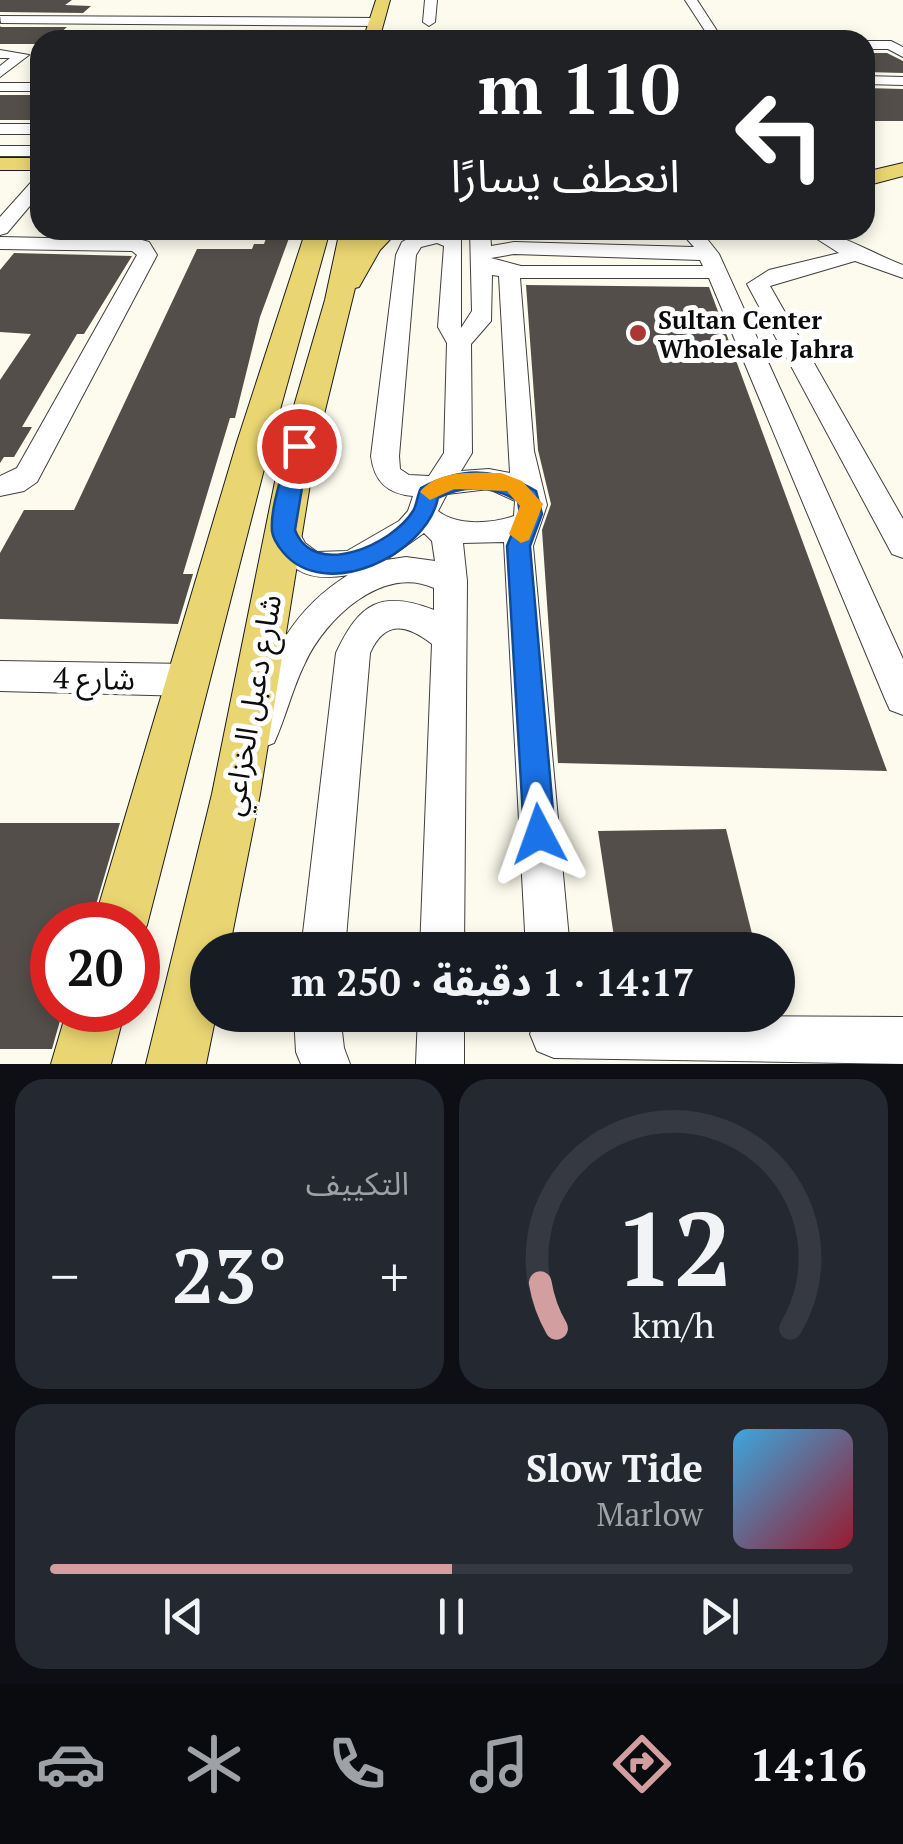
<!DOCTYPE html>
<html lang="ar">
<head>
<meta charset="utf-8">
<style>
  body { margin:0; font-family:"PT Serif","Noto Sans Arabic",serif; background:#242831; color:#f1f3f6; direction:rtl; height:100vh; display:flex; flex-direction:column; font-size:38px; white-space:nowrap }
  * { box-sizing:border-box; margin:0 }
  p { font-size:32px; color:#9ea1a6 }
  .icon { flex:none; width:55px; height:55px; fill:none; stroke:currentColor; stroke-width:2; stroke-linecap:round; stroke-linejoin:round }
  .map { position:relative; height:1064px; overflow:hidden; direction:ltr }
  .sheet { display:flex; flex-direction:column; gap:15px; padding:15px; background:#0d0f14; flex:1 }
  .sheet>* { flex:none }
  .top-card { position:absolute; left:30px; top:30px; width:845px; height:210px; border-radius:30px; box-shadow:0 5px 15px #0003; direction:rtl; background:#202124; color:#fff; overflow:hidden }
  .speed { position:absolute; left:30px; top:902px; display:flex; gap:20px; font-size:50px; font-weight:700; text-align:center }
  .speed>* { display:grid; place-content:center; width:130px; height:130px; border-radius:50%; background:#171b24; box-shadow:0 5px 15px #0003; line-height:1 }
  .speed .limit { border:15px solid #d22; background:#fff; color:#111 }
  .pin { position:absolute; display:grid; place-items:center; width:85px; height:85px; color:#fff; margin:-42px; border:5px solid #fff; border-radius:50%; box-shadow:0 2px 10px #0007 }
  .me { position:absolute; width:110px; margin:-55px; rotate:356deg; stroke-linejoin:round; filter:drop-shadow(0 0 8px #0008) }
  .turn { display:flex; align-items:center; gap:35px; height:210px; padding:0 30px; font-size:45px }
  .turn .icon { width:130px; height:130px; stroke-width:2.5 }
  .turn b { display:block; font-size:70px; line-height:85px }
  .big { font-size:75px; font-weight:800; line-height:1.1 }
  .sheet .widget { flex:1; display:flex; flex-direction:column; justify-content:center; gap:15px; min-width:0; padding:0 35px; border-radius:30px; background:#242831 }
  .sheet .dial { align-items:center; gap:0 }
  .dial svg { height:260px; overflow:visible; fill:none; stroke:#363941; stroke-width:7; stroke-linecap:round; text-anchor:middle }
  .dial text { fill:#f1f3f6; stroke:none }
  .song { display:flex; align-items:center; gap:30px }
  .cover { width:120px; height:120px; border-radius:15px; background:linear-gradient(135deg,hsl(200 70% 55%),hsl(350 70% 35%)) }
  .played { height:10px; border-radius:5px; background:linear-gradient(90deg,#d29e9f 50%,#363941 50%) }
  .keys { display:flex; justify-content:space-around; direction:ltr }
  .heat { display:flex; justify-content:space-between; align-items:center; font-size:55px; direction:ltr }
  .sheet .tiles { flex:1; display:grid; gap:15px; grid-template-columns:1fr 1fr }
  .widget:last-child { grid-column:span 2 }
  .trip { position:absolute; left:190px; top:932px; width:605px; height:100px; border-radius:50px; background:#171b24; box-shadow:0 5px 15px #0003; font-weight:800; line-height:100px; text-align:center; direction:rtl }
  .tab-bar { display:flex; height:160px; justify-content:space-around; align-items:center; background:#090b0e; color:#9ea1a6 }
  .tab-bar .icon { width:70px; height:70px }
  .tab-bar .current { color:#d29e9f }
  .tab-bar b { font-size:45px; color:#f1f3f6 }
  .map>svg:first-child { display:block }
  .building { fill:#534e49 }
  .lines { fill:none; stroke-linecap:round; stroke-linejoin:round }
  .minor-casing { stroke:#3f3f3f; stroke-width:2 }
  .major-casing { stroke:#1d1d1d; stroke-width:2 }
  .minor { fill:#fff; fill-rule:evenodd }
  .major { fill:#e9d571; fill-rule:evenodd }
  .route { fill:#1a73e8; stroke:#114b97; stroke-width:2.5 }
  .slow { fill:#f59e0b }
  .poi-dot { fill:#ab3734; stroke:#fff; stroke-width:4 }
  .labels { text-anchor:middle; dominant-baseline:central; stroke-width:10; stroke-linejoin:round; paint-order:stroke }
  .far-poi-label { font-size:25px; font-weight:bold; fill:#0c0c0c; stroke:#fff; text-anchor:start }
  .street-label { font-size:30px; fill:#0c0c0c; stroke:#fff }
</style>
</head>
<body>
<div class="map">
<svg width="903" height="1064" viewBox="0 0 903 1064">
  <rect width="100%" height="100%" fill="#fdfbed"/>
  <g class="building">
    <path d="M0 0H72L65 5 91 6 83 13 0 12Z"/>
    <path d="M0 26 1 27H67L52 40H40V44H0Z"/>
    <path d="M865 53H887L903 61V73L865 72Z"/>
    <path d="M865 88 903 89V121H865Z"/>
    <rect x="0" y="95" width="40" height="25"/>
    <path d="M269 230H292L260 317 235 418H230L183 574H193L178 624 0 619V553L24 510H74L197 249H252L254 244H264Z"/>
    <path d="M14 253 132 256 84 334H77L22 427H32L14 457H4L0 463V380L31 334 0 332V270Z"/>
    <path d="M526 285 709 287 887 771 558 763 542 530 551 504 538 450Z"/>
    <path d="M0 823H120L90 925H52V1010H63L52 1049H0Z"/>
    <path d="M726 829 756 950H616L598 831Z"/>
  </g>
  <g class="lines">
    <g class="minor-casing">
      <g id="minor">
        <path d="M425 0H437L435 22 429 26 423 22Z"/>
        <path d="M685 0H697L723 40H711Z"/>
        <path d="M0 16 376 18 382 22 376 26 1 23Z"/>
        <path d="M865 41H891L903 47V57L888 49H865Z"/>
        <path d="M0 50 29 55 0 77V66L10 58H0Z"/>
        <path d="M865 76 903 77V85L865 84Z"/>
        <rect x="0" y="83" width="40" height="8"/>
        <rect x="0" y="124" width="40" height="10"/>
        <rect x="0" y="146" width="40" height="10"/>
        <path d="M40 178V194L7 233 0 235V217L34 179Z"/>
        <path d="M470 230H490L491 246 514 242 694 247 679 230H700L719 254 903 659V715L890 710 885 699 709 278H520L534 451 547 505 533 546 570 950H526L504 542 463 543 467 581 464 950H420L432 644C406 624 385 620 370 653L345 950H301L336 653C359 604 380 589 434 610V588C383 564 325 619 305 663 292 689 286 717 274 743L261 748 248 743 243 731C270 665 284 615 348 575 303 583 288 569 268 531L272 523 283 520 294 523 305 543 317 552 347 551 399 521 408 511 413 496C387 494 374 481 371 456L396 255 402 242C422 230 441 228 461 240V328L472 311ZM437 243 444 246 438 327 447 343 444 453 429 476 409 475 400 469 399 456 416 255 421 247ZM514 254 700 260 703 266H521L491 258ZM492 275 499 276 510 473 489 469 461 471 472 453 471 344 491 321ZM489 489 515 501 514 516C492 524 456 526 438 511L447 494ZM424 533 432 541 435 561 406 557 386 560Z"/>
        <path d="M803 230C838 230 870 253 903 265V278L855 261 770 286 903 519V558L892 554 747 284 769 270 839 253Z"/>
        <path d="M0 237 142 240 149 242 157 255 37 482 24 491 0 496V476L17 468 137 255 132 251 0 249Z"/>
        <path d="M0 661 188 664 200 669 206 680 200 691 188 696 0 691Z"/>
        <path d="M294 1015H340L344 1048 350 1064H301L296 1052Z"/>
        <path d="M418 1015H464V1064H416Z"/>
        <path d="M542 1015 903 1017V1064L554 1058 537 1051 530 1034 537 1017Z"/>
      </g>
    </g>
    <g class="major-casing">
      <g id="major">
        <path d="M376 0H390L379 40H363Z"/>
        <rect x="0" y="158" width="40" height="12"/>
        <path d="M903 163V176L865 186V172Z"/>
        <path d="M306 230H330L271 442 147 925 138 945V925H93L237 442Z"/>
        <path d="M340 230H364L363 239 373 230H399L380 250 359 287 355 288 316 447 260 794 229 950H208V1015H216L206 1064H146L212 794 282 447 325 300Z"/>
        <path d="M67 1010H125L111 1064H51Z"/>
      </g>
    </g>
    <use href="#minor" class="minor"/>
    <use href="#major" class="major"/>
  </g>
  <path class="route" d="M299 440 309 446 295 530C314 580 393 544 413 511 417 505 417 495 421 488 463 466 496 468 536 491L542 514 530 546 555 834 550 845 539 849 528 845 524 834 507 546 520 514 518 501C493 486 465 484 438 498 426 555 325 603 283 552 278 546 273 539 272 531 270 506 284 472 289 446Z"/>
  <path class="slow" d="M501 473 522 481 543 504 529 540 521 543 509 534 520 506 507 491 454 489 430 500 420 492C438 469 474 473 501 473Z"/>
  <circle class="poi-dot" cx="638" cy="333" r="10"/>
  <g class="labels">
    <g class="far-poi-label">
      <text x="658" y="319">Sultan Center<tspan x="658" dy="29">Wholesale Jahra</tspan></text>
    </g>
    <g class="street-label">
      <text transform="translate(94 678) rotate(1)">شارع 4</text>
      <text transform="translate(251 705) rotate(-80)">شارع دعبل الخزاعي</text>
    </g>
  </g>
</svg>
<div class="speed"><div class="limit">20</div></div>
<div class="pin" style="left:299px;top:446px;background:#d93025"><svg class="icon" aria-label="arrive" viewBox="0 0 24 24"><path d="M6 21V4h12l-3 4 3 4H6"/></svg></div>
<svg class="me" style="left:539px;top:834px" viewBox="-20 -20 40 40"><path d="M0-17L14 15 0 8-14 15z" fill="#1a73e8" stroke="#fff" stroke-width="4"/></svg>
<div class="trip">14:17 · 1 دقيقة · 250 m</div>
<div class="top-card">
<div class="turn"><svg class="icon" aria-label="left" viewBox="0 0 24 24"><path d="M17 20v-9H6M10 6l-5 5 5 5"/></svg><div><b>110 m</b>انعطف يسارًا</div></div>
</div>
</div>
<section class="sheet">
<div class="tiles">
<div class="widget dial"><svg viewBox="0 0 100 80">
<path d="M14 69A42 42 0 1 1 86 69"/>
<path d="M14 69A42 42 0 0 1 9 55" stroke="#d29e9f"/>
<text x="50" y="56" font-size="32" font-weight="700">12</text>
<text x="50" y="72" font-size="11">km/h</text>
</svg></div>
<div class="widget"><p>التكييف</p>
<div class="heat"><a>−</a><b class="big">23°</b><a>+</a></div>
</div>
<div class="widget">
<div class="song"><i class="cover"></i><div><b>Slow Tide</b><p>Marlow</p></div></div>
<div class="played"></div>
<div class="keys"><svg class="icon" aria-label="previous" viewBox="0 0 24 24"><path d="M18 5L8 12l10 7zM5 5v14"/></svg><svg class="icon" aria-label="pause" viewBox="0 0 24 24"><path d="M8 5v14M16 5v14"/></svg><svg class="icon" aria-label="next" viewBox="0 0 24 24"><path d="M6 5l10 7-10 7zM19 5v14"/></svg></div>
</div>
</div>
</section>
<nav class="tab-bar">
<b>14:16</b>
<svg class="icon current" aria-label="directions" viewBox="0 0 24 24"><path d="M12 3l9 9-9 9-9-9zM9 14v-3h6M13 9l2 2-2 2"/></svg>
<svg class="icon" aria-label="music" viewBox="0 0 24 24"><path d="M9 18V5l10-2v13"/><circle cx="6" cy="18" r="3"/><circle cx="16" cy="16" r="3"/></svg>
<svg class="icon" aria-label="phone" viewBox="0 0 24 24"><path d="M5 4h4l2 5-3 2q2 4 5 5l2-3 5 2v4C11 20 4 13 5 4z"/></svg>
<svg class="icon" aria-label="climate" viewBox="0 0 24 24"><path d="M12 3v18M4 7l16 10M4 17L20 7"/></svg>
<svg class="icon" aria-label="car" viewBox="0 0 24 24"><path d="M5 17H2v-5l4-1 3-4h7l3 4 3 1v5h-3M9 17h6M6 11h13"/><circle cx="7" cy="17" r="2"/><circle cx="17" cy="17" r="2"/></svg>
</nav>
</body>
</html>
